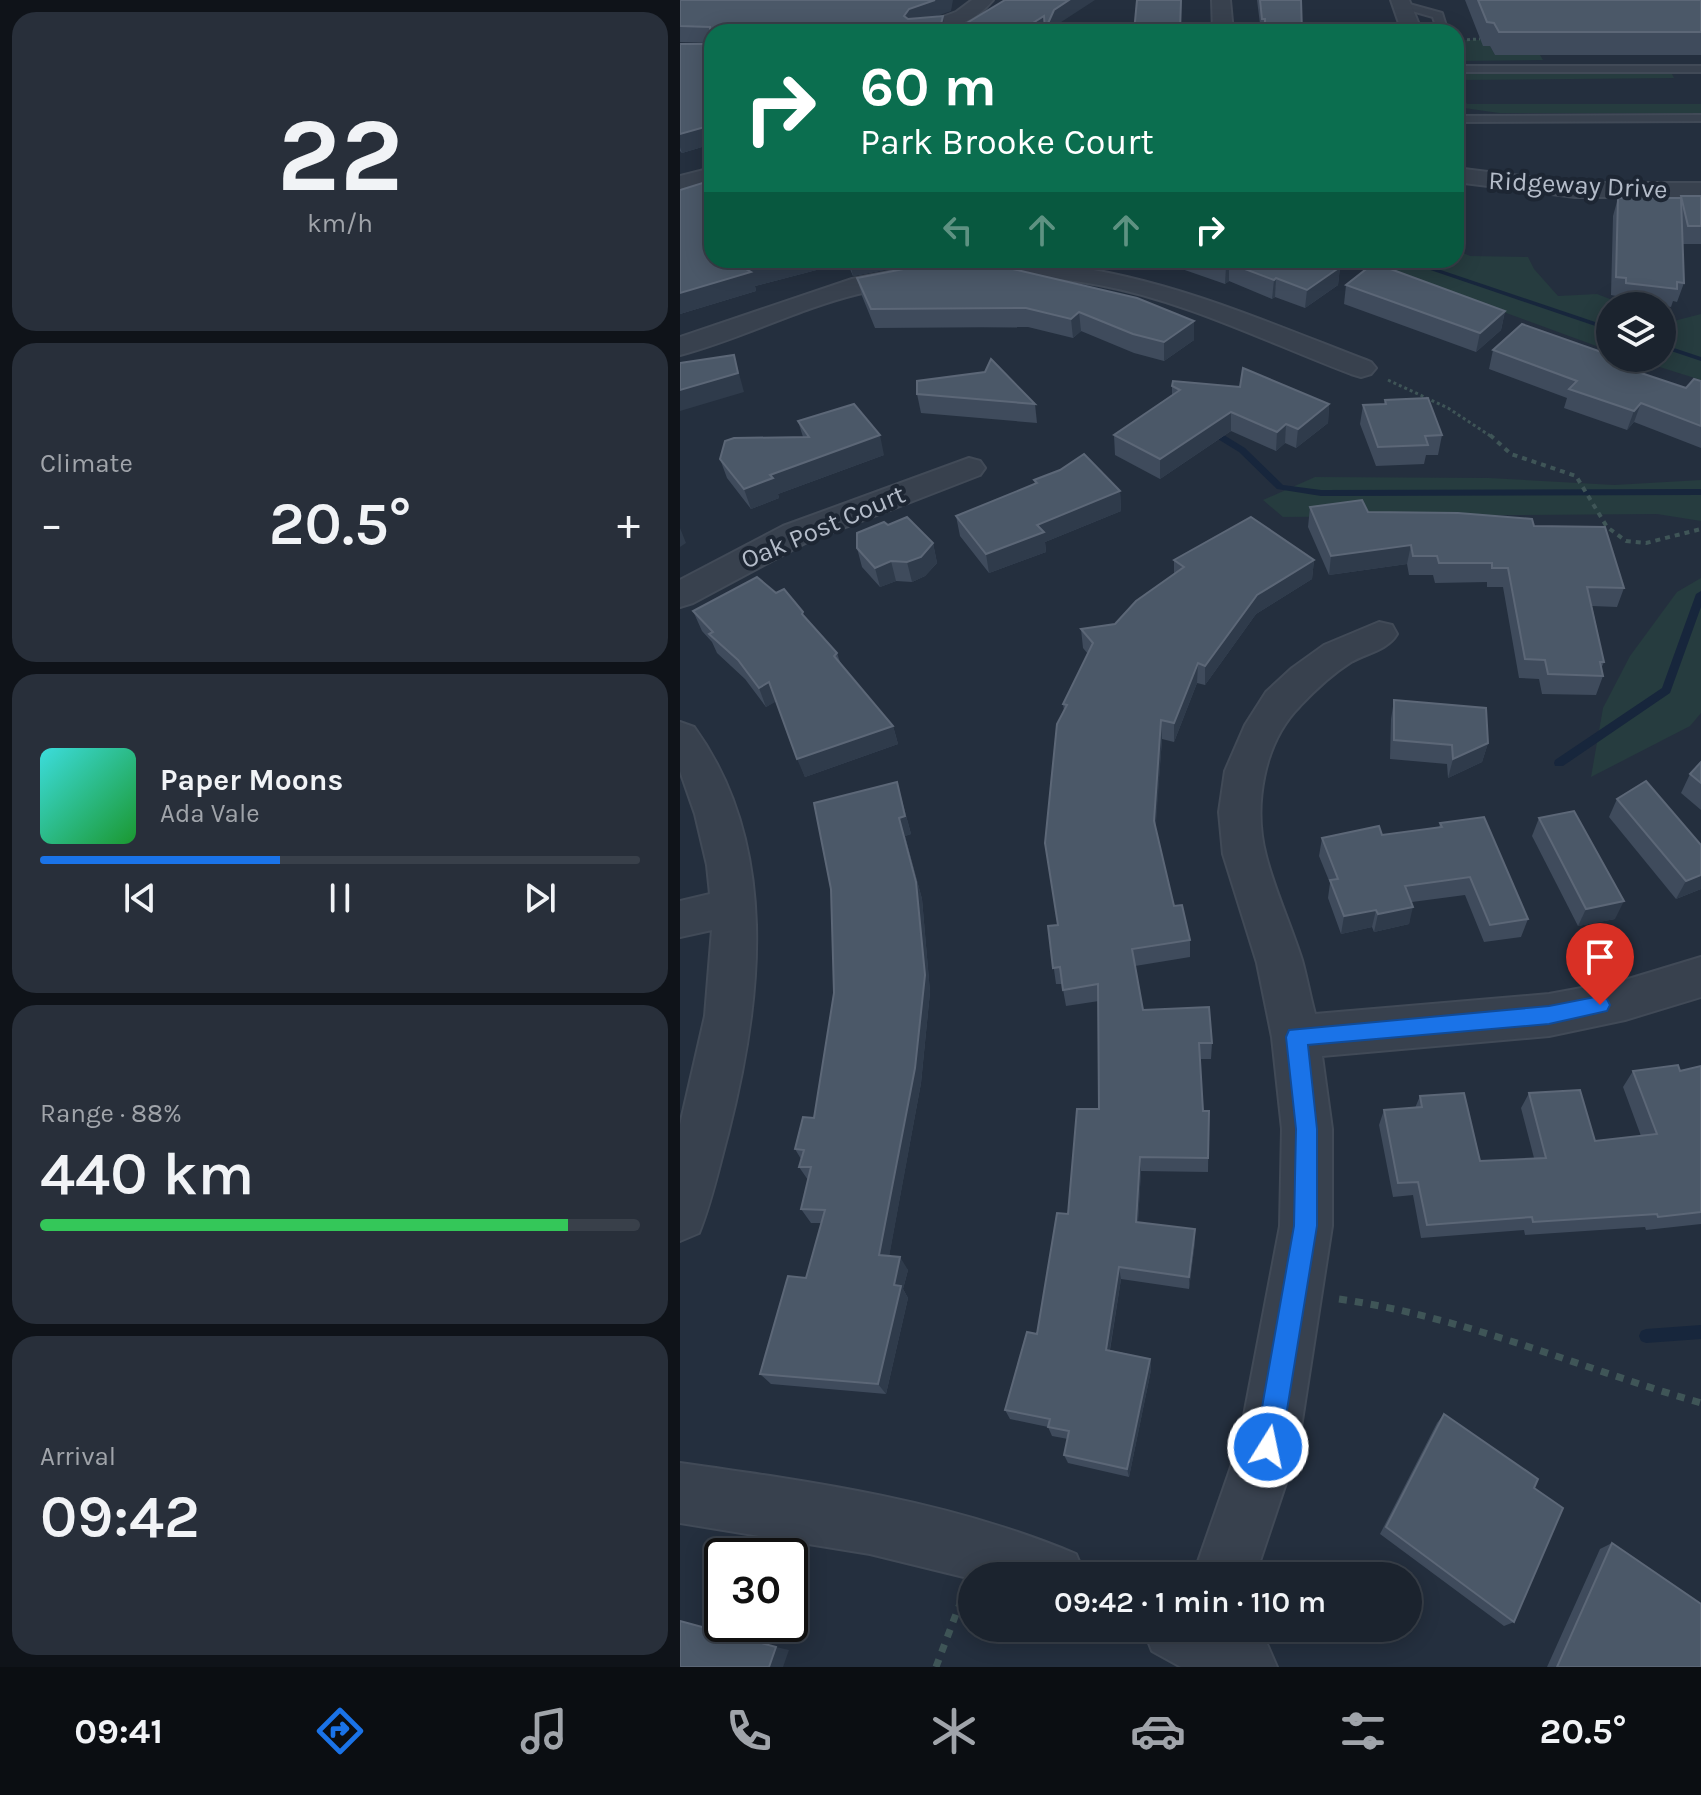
<!DOCTYPE html>
<html lang="en">
<head>
<meta charset="utf-8">
<style>
  body { margin:0; font-family:Karla,sans-serif; background:#282f3a; color:#f1f3f6; height:100vh; display:flex; flex-direction:column; font-size:30px; white-space:nowrap }
  * { box-sizing:border-box; margin:0 }
  p { font-size:26px; color:#a0a4aa }
  .icon { flex:none; width:44px; height:44px; fill:none; stroke:currentColor; stroke-width:2; stroke-linecap:round; stroke-linejoin:round }
  .map { position:relative; flex:1; overflow:hidden }
  .side { display:flex; flex-direction:column; gap:12px; padding:12px; background:#0f1319; width:680px }
  .side>* { flex:none }
  .guide { position:absolute; left:24px; top:24px; width:760px; height:244px; border-radius:24px; box-shadow:0 4px 20px #0003,0 0 0 2px #39404a; background:#0b6e4f; color:#fff; overflow:hidden }
  .buttons { position:absolute; left:916px; top:292px; display:grid; gap:16px }
  .buttons a { display:grid; place-items:center; width:80px; height:80px; border-radius:50%; background:#1b232e; box-shadow:0 4px 20px #0003,0 0 0 2px #39404a; font-size:40px }
  .speed { position:absolute; left:24px; top:1538px; display:flex; gap:16px; font-size:40px; font-weight:700; text-align:center }
  .speed>* { display:grid; place-content:center; width:104px; height:104px; border-radius:50%; background:#1b232e; box-shadow:0 4px 20px #0003,0 0 0 2px #39404a; line-height:1 }
  .speed .limit { border:4px solid #111; border-radius:12px; background:#fff; color:#111 }
  .pin { position:absolute; display:grid; place-items:center; width:68px; height:68px; color:#fff; margin:-82px -34px; border-radius:50% 50% 50% 0; rotate:-45deg; box-shadow:0 0 8px #0007 }
  .pin .icon { rotate:45deg }
  .me { position:absolute; width:88px; margin:-44px; rotate:10deg; stroke-linejoin:round; filter:drop-shadow(0 0 6px #0008) }
  .turn { display:flex; align-items:center; gap:28px; height:168px; padding:0 24px; font-size:36px }
  .turn .icon { width:104px; height:104px; stroke-width:2.5 }
  .turn b { display:block; font-size:56px; line-height:68px }
  .lanes { display:flex; align-items:center; height:76px; padding:0 24px; background:#0003; justify-content:center; gap:40px; direction:ltr }
  .lanes .off { opacity:.35 }
  .big { font-size:60px; font-weight:600; line-height:1.1 }
  .side .widget { flex:1; display:flex; flex-direction:column; justify-content:center; gap:12px; min-width:0; padding:0 28px; border-radius:24px; background:#282f3a }
  .side .dial { align-items:center; gap:0 }
  .dial b { font-size:104px; line-height:1 }
  .song { display:flex; align-items:center; gap:24px }
  .cover { width:96px; height:96px; border-radius:12px; background:linear-gradient(135deg,hsl(180 70% 55%),hsl(130 70% 35%)) }
  .played { height:8px; border-radius:4px; background:linear-gradient(90deg,#1a73e8 40%,#39404a 40%) }
  .keys { display:flex; justify-content:space-around; direction:ltr }
  .heat { display:flex; justify-content:space-between; align-items:center; font-size:44px; direction:ltr }
  .charge { height:12px; border-radius:6px; background:linear-gradient(90deg,#34c759 88%,#39404a 0) }
  .trip { position:absolute; left:278px; top:1562px; width:464px; height:80px; border-radius:40px; background:#1b232e; box-shadow:0 4px 20px #0003,0 0 0 2px #39404a; font-weight:600; line-height:80px; text-align:center }
  .tab-bar { display:flex; height:128px; justify-content:space-around; align-items:center; background:#0b0e12; color:#a0a4aa }
  .tab-bar .icon { width:56px; height:56px }
  .tab-bar .active { color:#1a73e8 }
  .tab-bar b { font-size:36px; color:#f1f3f6 }
  main { display:flex; flex:1; min-height:0 }
  .map>svg:first-child { display:block }
  .green { fill:#263c3f }
  .lines { fill:none; stroke-linecap:round; stroke-linejoin:round }
  .stream { fill:#17263c; fill-rule:evenodd }
  .lane-casing { stroke:#414a57; stroke-width:4 }
  .street-casing { stroke:#414a57; stroke-width:4 }
  .path-far2 { stroke:#3f5557; stroke-width:3; stroke-dasharray:3 3; stroke-linecap:butt }
  .path-far1 { stroke:#3f5557; stroke-width:4; stroke-dasharray:5 5; stroke-linecap:butt }
  .path { stroke:#3f5557; stroke-width:7; stroke-dasharray:8 8; stroke-linecap:butt }
  .lane { fill:#38414e; fill-rule:evenodd }
  .street { fill:#38414e; fill-rule:evenodd }
  .wall { fill:#3f4b5c }
  .shaded-wall { fill:#2f3b4b }
  .building { fill:#4b5868; stroke:#5c6777; stroke-width:2 }
  .route { fill:#1a73e8; stroke:#114b97; stroke-width:2 }
  .labels { text-anchor:middle; dominant-baseline:central; stroke-width:8; stroke-linejoin:round; paint-order:stroke }
  .far-street-label { font-size:26px; fill:#b4bcc9; stroke:#1d2633 }
</style>
</head>
<body>
<main>
<section class="side">
<div class="widget dial"><b>22</b><p>km/h</p></div>
<div class="widget"><p>Climate</p>
<div class="heat"><a>−</a><b class="big">20.5°</b><a>+</a></div>
</div>
<div class="widget">
<div class="song"><i class="cover"></i><div><b>Paper Moons</b><p>Ada Vale</p></div></div>
<div class="played"></div>
<div class="keys"><svg class="icon" aria-label="previous" viewBox="0 0 24 24"><path d="M18 5L8 12l10 7zM5 5v14"/></svg><svg class="icon" aria-label="pause" viewBox="0 0 24 24"><path d="M8 5v14M16 5v14"/></svg><svg class="icon" aria-label="next" viewBox="0 0 24 24"><path d="M6 5l10 7-10 7zM19 5v14"/></svg></div>
</div>
<div class="widget"><p>Range · 88%</p><b class="big">440 km</b><div class="charge"></div></div>
<div class="widget"><p>Arrival</p><b class="big">09:42</b></div>
</section>
<div class="map">
<svg width="1021" height="1667" viewBox="0 0 1021 1667">
  <rect width="100%" height="100%" fill="#242f3e"/>
  <g class="green">
    <path d="M785 40H801L805 45 810 46 815 55H860L863 60 776 61V47Z"/>
    <path d="M992 74 994 78 779 80 782 89 776 90V75L783 74Z"/>
    <path d="M776 97 784 98 787 104H1021V113H819L777 107Z"/>
    <path d="M776 250 790 256 848 257 854 269 878 296 917 294 948 306H930V351L682 260H776Z"/>
    <path d="M1021 314V380L951 358H982V319L990 322Z"/>
    <path d="M635 477 809 478 934 485 1021 480V521L977 514 603 517 583 500Z"/>
    <path d="M1021 578V713L1010 726 911 777 923 708 950 656 997 592Z"/>
  </g>
  <g class="lines">
    <g class="stream">
      <path d="M721 260H731L930 327V331Z"/>
      <path d="M982 344 1021 357V361L982 348Z"/>
      <path d="M528 429H534L565 448 603 485 641 490 1021 489V495L641 496 597 489 559 452 528 433Z"/>
      <path d="M1021 591V607L990 693 883 766H875L874 763 875 760 982 688 1016 594Z"/>
      <path d="M1021 1325V1339L966 1343 961 1341 959 1336 961 1331 966 1329Z"/>
    </g>
    <g class="lane-casing">
      <g id="lane">
        <path d="M722 2 762 13 768 32H758L753 17 718 7 717 5Z"/>
        <rect x="776" y="66" width="245" height="6"/>
        <path d="M1021 115V121L776 122V116Z"/>
      </g>
    </g>
    <g class="street-casing">
      <g id="street">
        <path d="M292 0H313C292 26 261 32 230 32L233 28 276 12Z"/>
        <path d="M532 0H550L553 32H533Z"/>
        <path d="M711 0H729L742 32H722Z"/>
        <path d="M32 168V182L0 190V176Z"/>
        <path d="M776 168 895 183H1021V197H895L776 182Z"/>
        <path d="M313 260C453 262 563 313 691 362L696 368 691 374 681 377 671 374C589 343 506 301 419 285 340 270 256 275 178 294 117 309 61 339 0 355V337L172 279 241 266Z"/>
        <path d="M289 458 300 461 305 468 300 475 127 542 13 603 0 607V580L103 526Z"/>
        <path d="M699 622 712 625 717 634C708 650 687 653 671 662 652 674 635 690 620 706 583 743 573 807 586 856 595 891 611 925 622 960 627 978 630 996 635 1014L869 994 945 980 1021 957V997L945 1020 869 1036 642 1056 652 1129V1226L618 1447 575 1576H513L558 1447 600 1226 602 1129 592 1037 577 963 543 854 539 812 545 771 565 725 586 692 612 668 644 645Z"/>
        <path d="M0 722 14 727C100 845 82 1001 48 1134 39 1167 32 1201 19 1233L0 1241V1125L25 1016 32 930 0 937V901L30 894 27 865 15 814 0 771Z"/>
        <path d="M0 1463C135 1482 270 1501 396 1554L405 1576H292V1579L190 1554 0 1523Z"/>
        <path d="M463 1628H558L587 1644 597 1667H501L472 1651Z"/>
      </g>
    </g>
    <g class="path-far2">
      <path d="M781 40 800 39"/>
      <path d="M708 380 768 408 812 437"/>
    </g>
    <path class="path-far1" d="M810 435 831 454 896 476 927 527 946 541 966 543 1021 529"/>
    <g class="path">
      <path d="M659 1299C785 1317 900 1368 1021 1403"/>
      <path d="M256 1667 284 1593"/>
    </g>
    <use href="#lane" class="lane"/>
    <use href="#street" class="street"/>
  </g>
  <g class="wall">
    <path d="M0 0 271 11 32 32V144L2 153 0 151V44H27L29 43 0 42Z"/>
    <path d="M577 0H621L622 32H581Z"/>
    <path d="M785 0H1021V55H815L810 46H803Z"/>
    <path d="M0 190 32 260H235L236 264 173 276 167 262 75 286 76 291 0 314Z"/>
    <path d="M1001 196H1021V244H1002L1004 283 997 302 993 301 991 307 941 301V297L931 295 933 216 938 198H1001Z"/>
    <path d="M476 260H641L660 267 658 285 625 308 595 297 592 299 549 281 545 284Z"/>
    <path d="M234 267 514 340 484 361 454 353 401 331 393 338 348 327 195 328 182 296 177 278Z"/>
    <path d="M666 285 825 311 821 330 796 352 664 304Z"/>
    <path d="M813 350 951 362 949 369 1006 388 1021 381V448L954 422 947 430 884 408 887 398 809 369Z"/>
    <path d="M492 386 649 404 648 423 616 448 605 443 596 451 551 431 480 479 435 455 434 435 492 395Z"/>
    <path d="M237 394 355 404 357 423 241 413Z"/>
    <path d="M705 400 762 435 758 455H746L744 464 696 466 680 424 683 405 704 404Z"/>
    <path d="M118 421 204 455 98 494 99 498 71 509 47 478 40 459 123 437Z"/>
    <path d="M354 480 440 491 441 511 365 542 366 552 309 573 280 536 276 516 355 484Z"/>
    <path d="M630 507 854 526 944 588 937 607 912 606 924 662 921 669 923 676 916 695 862 694 859 679 839 678 823 587H807V582L755 583 753 575H729L727 564 649 575 628 527Z"/>
    <path d="M208 525 253 543 257 563 245 576 232 582 216 581 200 587 182 567 177 548Z"/>
    <path d="M494 560H634L632 579 576 614 525 685 517 683 494 742 482 739 475 828 494 906 510 940V957L455 966 463 1010 532 1043 531 1059H520L523 1111H529L528 1172 461 1171 458 1222 515 1229V1242L509 1289 441 1279 430 1350 470 1359 471 1370 449 1477 388 1463 384 1455 388 1439 372 1436 368 1427 330 1419 325 1410 357 1334 388 1214 419 1109V1001L386 1006 382 984H376L368 926 378 925 384 711 383 704 408 654 403 648 401 629 435 624 494 574Z"/>
    <path d="M13 611 125 618 157 653 161 665 213 726 218 744 125 777 96 701 86 707 65 679 37 653 32 642 22 631Z"/>
    <path d="M714 700 808 743 802 762 768 778 767 764 710 759 711 719Z"/>
    <path d="M1021 762V810L1001 793 1010 774Z"/>
    <path d="M217 782 231 834 225 836 242 899 250 992 241 1083 209 1256 228 1270 223 1289 228 1298 206 1394 91 1384 80 1374 126 1278 141 1223H131L121 1209 128 1180 119 1167 121 1159 115 1149 134 1118Z"/>
    <path d="M937 799 1021 889 996 899 929 817Z"/>
    <path d="M859 818 935 919 898 926 852 836Z"/>
    <path d="M760 823 848 919 841 937 804 942 785 895 732 902 729 924 694 932 692 927 661 934 648 898 650 883 639 856 642 838 702 835 759 828Z"/>
    <path d="M1021 1066V1224L966 1230 965 1227 845 1235 844 1230 741 1238 733 1195 713 1197 699 1125 704 1110 735 1108 740 1096 800 1161 854 1158 841 1108 849 1093 915 1141 961 1136 943 1087 953 1071H1000Z"/>
    <path d="M764 1414 854 1488 834 1622 824 1626 700 1534 757 1423Z"/>
    <path d="M932 1543 1021 1667H867L920 1549Z"/>
  </g>
  <g class="shaded-wall">
    <path d="M255 0H273L271 11 232 25 224 16 229 9Z"/>
    <path d="M389 0H415L375 26 372 32H346L345 28Z"/>
    <path d="M263 16 265 32H259Z"/>
    <path d="M32 125V144L2 153 0 147V134Z"/>
    <path d="M99 260H166L167 262 75 286 76 291 0 314V293L66 269Z"/>
    <path d="M169 260H235L236 264 173 276Z"/>
    <path d="M549 263V281L545 284 546 266Z"/>
    <path d="M660 267 658 285 625 308 627 290Z"/>
    <path d="M596 278 595 297 592 299 594 280Z"/>
    <path d="M825 311 821 330 796 352 800 333Z"/>
    <path d="M399 312 401 331 393 338 391 319Z"/>
    <path d="M514 321V340L484 361V342Z"/>
    <path d="M54 355 64 392 0 411V390Z"/>
    <path d="M961 403 954 422 947 430 954 411Z"/>
    <path d="M649 404 648 423 616 448 618 429Z"/>
    <path d="M551 412V431L480 479V459Z"/>
    <path d="M606 424 605 443 596 451 597 432Z"/>
    <path d="M200 435 204 455 98 494 99 498 71 509 64 489 90 475Z"/>
    <path d="M440 491 441 511 365 542 366 552 309 573 306 554 357 525Z"/>
    <path d="M0 528 6 543 0 547Z"/>
    <path d="M253 543 257 563 245 576 232 582 227 562Z"/>
    <path d="M731 545 727 564 649 575 651 556Z"/>
    <path d="M634 560 632 579 576 614 525 685V666L577 595Z"/>
    <path d="M211 561 216 581 200 587 195 568Z"/>
    <path d="M518 663 517 683 494 742V723Z"/>
    <path d="M89 682 97 701 86 707 79 688Z"/>
    <path d="M481 720 482 739 475 839 474 821Z"/>
    <path d="M213 726 218 744 125 777 117 759Z"/>
    <path d="M808 743 802 762 768 778 773 759Z"/>
    <path d="M217 782 231 834 225 836 242 899 250 992 241 1083 207 1268 199 1255 219 818Z"/>
    <path d="M1021 875V889L996 899 1006 881Z"/>
    <path d="M944 901 935 919 898 926 906 909Z"/>
    <path d="M733 907 729 924 694 932 698 914Z"/>
    <path d="M696 910 692 927 661 934 664 916Z"/>
    <path d="M460 1157 461 1171 457 1235 456 1222Z"/>
    <path d="M515 1229V1242L509 1289V1277Z"/>
    <path d="M220 1257 228 1270 223 1289 228 1298 206 1394 198 1384 214 1285Z"/>
    <path d="M439 1267 441 1279 428 1360 426 1350Z"/>
    <path d="M470 1359 471 1370 449 1477 447 1469Z"/>
    <path d="M96 1647 109 1650 103 1667H89Z"/>
  </g>
  <g class="building">
    <path d="M0 0H255L229 9 224 16 228 19 263 16 259 32H32V125L0 134V44H27L30 41V27L0 26Z"/>
    <path d="M325 0H389L374 10 365 30 364 16 345 28 356 32H272Z"/>
    <path d="M457 0H501L500 32H454Z"/>
    <path d="M580 0H621L622 32H585V19H582Z"/>
    <path d="M798 0H1021V32H819L814 23 807 22Z"/>
    <path d="M32 180V260H99L66 269 71 272 0 293V190Z"/>
    <path d="M1001 196H1021V226H1008Z"/>
    <path d="M938 198H1001L1004 283 997 282V289L946 283V278L936 277Z"/>
    <path d="M529 260H641L660 267 627 290 596 278 594 280 549 263 546 266Z"/>
    <path d="M299 261 457 298 514 321 484 342 453 334 399 312 391 319 346 308 191 309 177 278 234 267Z"/>
    <path d="M694 263 825 311 800 333 666 285Z"/>
    <path d="M842 324 930 355V358H939L951 362 946 368 1006 388 1014 379 1021 381V426L961 403 954 411 889 389 897 381 813 350Z"/>
    <path d="M54 355 58 373 0 390V363Z"/>
    <path d="M311 359 355 404 237 394V381L305 372Z"/>
    <path d="M563 368 649 404 618 429 606 424 597 432 551 412 480 459 434 435 500 390 492 386 493 381 560 387Z"/>
    <path d="M748 398 762 435 745 436 748 445 698 447 683 405 706 404 705 400Z"/>
    <path d="M174 404 200 435 90 475 93 478 64 489 40 459 45 441 54 438 129 437 118 421Z"/>
    <path d="M404 454 440 491 357 525 364 532 306 554 276 516 357 483 354 480 380 470Z"/>
    <path d="M682 500 688 512 778 513 852 519 854 526 925 527 944 588 907 587 924 662H920L923 676 868 674 865 660 845 659 828 568H812V563H759L757 556H733L731 545 651 556 630 507Z"/>
    <path d="M227 517 253 543 241 557 227 562 211 561 195 568 177 548V533L204 522 208 525Z"/>
    <path d="M571 517 634 560 577 595 525 666 518 663 494 723 481 720 474 821 494 906 502 905 510 940 452 949 463 1010 529 1007 532 1043H519L523 1111H529L528 1158 460 1157 456 1222 515 1229 509 1277 439 1267 426 1350 470 1359 447 1469 384 1455 389 1431 368 1427 370 1419 325 1410 347 1332 357 1334 377 1213 388 1214 397 1109H419L418 984 383 990 380 967 373 968 368 926 378 925 365 843 377 724 387 705 383 704 413 643 401 629 435 624 456 601 504 567 494 560Z"/>
    <path d="M77 577 96 593 104 589 123 612 122 614 157 653 154 656 213 726 117 759 89 682 79 688 58 660 29 634 33 632 13 611Z"/>
    <path d="M714 700 806 708 808 743 773 759 772 745 714 740Z"/>
    <path d="M1021 762V783L1010 774Z"/>
    <path d="M966 781 1021 845V875L1006 881 937 799Z"/>
    <path d="M217 782 225 816 219 818 236 882 245 975 235 1068 199 1255 220 1257 214 1285 221 1286 198 1384 80 1374 108 1276 126 1278 145 1210 121 1209 131 1167H119L124 1150 115 1149 123 1117 134 1118 154 993 151 889 134 803Z"/>
    <path d="M894 811 944 901 906 909 859 818Z"/>
    <path d="M804 817 848 919 810 925 790 877 725 886 733 907 698 914 696 910 664 916 650 880 658 879 642 838 699 826 702 835 762 827 760 823Z"/>
    <path d="M998 1065 1000 1071 1021 1066V1212L978 1217 977 1214 853 1222 852 1217 747 1225 738 1182 718 1183 704 1110 742 1107 740 1096 784 1093 800 1161 866 1158 849 1093 900 1090 915 1141 977 1134 953 1071Z"/>
    <path d="M764 1414 858 1479 854 1488 883 1508 834 1622 706 1527Z"/>
    <path d="M932 1543 1021 1604V1667H877Z"/>
    <path d="M0 1621 96 1647 89 1667H0Z"/>
  </g>
  <path class="route" d="M920 996 927 999 930 1005 927 1011 869 1024 628 1045 637 1129V1226L601 1447 597 1456 588 1460 579 1456 575 1447 614 1226 616 1129 606 1037 609 1030 869 1006Z"/>
  <g class="labels">
    <g class="far-street-label">
      <text transform="translate(898 185) rotate(3)">Ridgeway Drive</text>
      <text transform="translate(143 527) rotate(-23)">Oak Post Court</text>
    </g>
  </g>
</svg>
<div class="buttons">
<a><svg class="icon" aria-label="layers" viewBox="0 0 24 24"><path d="M12 4l9 5-9 5-9-5zM3 14l9 5 9-5"/></svg></a>
</div>
<div class="speed"><div class="limit">30</div></div>
<div class="pin" style="left:920px;top:1005px;background:#d93025"><svg class="icon" aria-label="arrive" viewBox="0 0 24 24"><path d="M6 21V4h12l-3 4 3 4H6"/></svg></div>
<svg class="me" style="left:588px;top:1447px" viewBox="-20 -20 40 40"><circle r="17" fill="#1a73e8" stroke="#fff" stroke-width="3"/><path d="M0-11L8 9 0 5-8 9z" fill="#fff"/></svg>
<div class="trip">09:42 · 1 min · 110 m</div>
<div class="guide">
<div class="turn"><svg class="icon" aria-label="right" viewBox="0 0 24 24"><path d="M7 20v-9h11M14 6l5 5-5 5"/></svg><div><b>60 m</b>Park Brooke Court</div></div>
<div class="lanes"><svg class="icon off" aria-label="left" viewBox="0 0 24 24"><path d="M17 20v-9H6M10 6l-5 5 5 5"/></svg><svg class="icon off" aria-label="ahead" viewBox="0 0 24 24"><path d="M12 20V5M6 11l6-6 6 6"/></svg><svg class="icon off" aria-label="ahead" viewBox="0 0 24 24"><path d="M12 20V5M6 11l6-6 6 6"/></svg><svg class="icon" aria-label="right" viewBox="0 0 24 24"><path d="M7 20v-9h11M14 6l5 5-5 5"/></svg></div>
</div>
</div>
</main>
<nav class="tab-bar">
<b>09:41</b>
<svg class="icon active" aria-label="directions" viewBox="0 0 24 24"><path d="M12 3l9 9-9 9-9-9zM9 14v-3h6M13 9l2 2-2 2"/></svg>
<svg class="icon" aria-label="music" viewBox="0 0 24 24"><path d="M9 18V5l10-2v13"/><circle cx="6" cy="18" r="3"/><circle cx="16" cy="16" r="3"/></svg>
<svg class="icon" aria-label="phone" viewBox="0 0 24 24"><path d="M5 4h4l2 5-3 2q2 4 5 5l2-3 5 2v4C11 20 4 13 5 4z"/></svg>
<svg class="icon" aria-label="climate" viewBox="0 0 24 24"><path d="M12 3v18M4 7l16 10M4 17L20 7"/></svg>
<svg class="icon" aria-label="car" viewBox="0 0 24 24"><path d="M5 17H2v-5l4-1 3-4h7l3 4 3 1v5h-3M9 17h6M6 11h13"/><circle cx="7" cy="17" r="2"/><circle cx="17" cy="17" r="2"/></svg>
<svg class="icon" aria-label="filters" viewBox="0 0 24 24"><path d="M4 7h16M4 17h16"/><circle cx="9" cy="7" r="2"/><circle cx="15" cy="17" r="2"/></svg>
<b>20.5°</b>
</nav>
</body>
</html>
